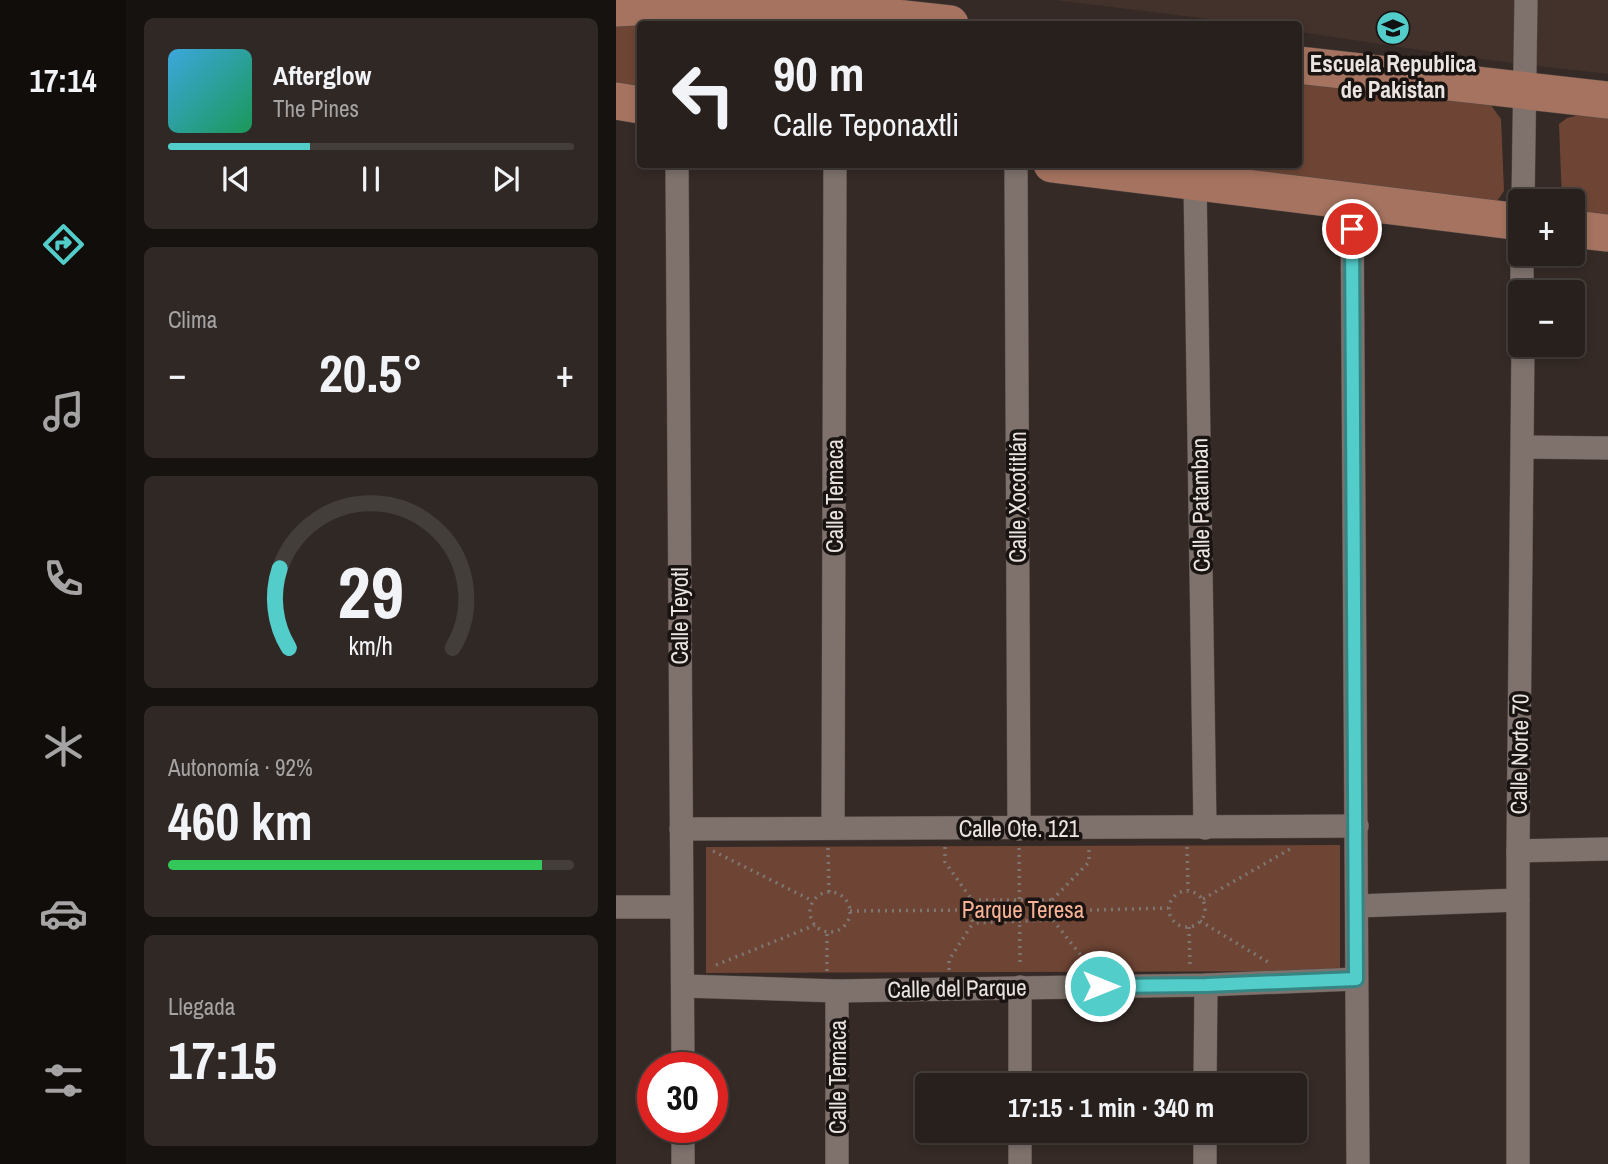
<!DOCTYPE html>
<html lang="es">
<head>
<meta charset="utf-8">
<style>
  body { margin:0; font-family:"Archivo Narrow",sans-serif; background:#302825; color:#f1f3f6; height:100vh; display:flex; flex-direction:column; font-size:26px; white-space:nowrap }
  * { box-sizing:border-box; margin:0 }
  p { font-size:23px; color:#a5a3a3 }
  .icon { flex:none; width:38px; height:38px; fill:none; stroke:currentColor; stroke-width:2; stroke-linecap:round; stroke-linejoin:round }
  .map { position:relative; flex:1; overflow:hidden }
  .panel { display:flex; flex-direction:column; gap:18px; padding:18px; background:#16120f; width:490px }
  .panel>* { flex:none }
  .hud { position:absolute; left:21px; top:21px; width:665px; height:147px; border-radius:7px; box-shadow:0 4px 10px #0003,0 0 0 2px #443e3b; background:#28201c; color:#f1f3f6; overflow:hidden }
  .buttons { position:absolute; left:892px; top:189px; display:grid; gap:14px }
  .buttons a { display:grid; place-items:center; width:77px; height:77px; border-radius:7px; background:#28201c; box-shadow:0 4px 10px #0003,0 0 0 2px #443e3b; font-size:35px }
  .speed { position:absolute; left:21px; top:1052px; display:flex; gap:14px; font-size:35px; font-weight:700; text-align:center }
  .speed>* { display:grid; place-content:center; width:91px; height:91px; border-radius:50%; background:#28201c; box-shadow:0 4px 10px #0003,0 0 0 2px #443e3b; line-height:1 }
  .speed .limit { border:10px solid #d22; background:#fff; color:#111 }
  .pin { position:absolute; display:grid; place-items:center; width:60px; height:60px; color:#fff; margin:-30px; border:4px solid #fff; border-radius:50%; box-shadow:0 2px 7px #0007 }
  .me { position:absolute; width:77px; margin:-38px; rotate:90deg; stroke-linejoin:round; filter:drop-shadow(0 0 5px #0008) }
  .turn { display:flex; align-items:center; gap:24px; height:147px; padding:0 21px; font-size:32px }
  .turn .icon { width:91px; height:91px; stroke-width:2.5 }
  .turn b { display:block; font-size:49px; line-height:60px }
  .big { font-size:52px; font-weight:800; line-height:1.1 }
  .panel .card { flex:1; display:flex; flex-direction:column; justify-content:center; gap:10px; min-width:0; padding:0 24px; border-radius:10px; background:#302825 }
  .panel .dial { align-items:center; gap:0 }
  .dial svg { height:182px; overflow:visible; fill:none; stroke:#443e3b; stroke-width:7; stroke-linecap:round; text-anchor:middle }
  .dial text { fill:#f1f3f6; stroke:none }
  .song { display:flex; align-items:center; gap:21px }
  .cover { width:84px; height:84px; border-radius:10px; background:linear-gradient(135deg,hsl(200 70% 55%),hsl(150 70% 35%)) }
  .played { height:7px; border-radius:4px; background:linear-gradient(90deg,#53cdca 35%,#443e3b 35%) }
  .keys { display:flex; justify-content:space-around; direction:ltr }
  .heat { display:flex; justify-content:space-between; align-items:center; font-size:38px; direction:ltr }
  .charge { height:10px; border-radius:5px; background:linear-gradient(90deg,#34c759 92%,#443e3b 0) }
  .trip { position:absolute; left:299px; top:1073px; width:392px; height:70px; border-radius:7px; background:#28201c; box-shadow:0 4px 10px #0003,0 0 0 2px #443e3b; font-weight:800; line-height:70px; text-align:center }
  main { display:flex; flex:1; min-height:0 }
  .dock { display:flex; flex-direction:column; width:126px; justify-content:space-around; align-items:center; background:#100d0b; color:#a5a3a3 }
  .dock .icon { width:49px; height:49px }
  .dock .active { color:#53cdca }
  .dock b { font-size:32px; color:#f1f3f6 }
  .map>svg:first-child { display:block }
  .built { fill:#43322b }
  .green { fill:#6e4534 }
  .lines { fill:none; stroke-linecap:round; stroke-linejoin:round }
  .minor-casing { stroke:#524845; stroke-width:24 }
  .primary-casing { stroke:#524845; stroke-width:38 }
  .path { stroke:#7f7672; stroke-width:3.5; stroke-dasharray:2 5; stroke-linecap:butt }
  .minor { stroke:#7f726d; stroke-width:23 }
  .primary { stroke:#a5735f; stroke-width:37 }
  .route-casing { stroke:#368583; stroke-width:18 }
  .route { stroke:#53cdca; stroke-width:12 }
  .labels { text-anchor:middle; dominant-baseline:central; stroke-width:7; stroke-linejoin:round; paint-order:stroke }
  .poi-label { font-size:23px; font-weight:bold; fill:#eae3e0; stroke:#191412 }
  .street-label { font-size:23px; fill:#eae3e0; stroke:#191412 }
  .park-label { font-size:23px; fill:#f8b296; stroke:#191412 }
</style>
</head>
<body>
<main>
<nav class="dock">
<b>17:14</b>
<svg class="icon active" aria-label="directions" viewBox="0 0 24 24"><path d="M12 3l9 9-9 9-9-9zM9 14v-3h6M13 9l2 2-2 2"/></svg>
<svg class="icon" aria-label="music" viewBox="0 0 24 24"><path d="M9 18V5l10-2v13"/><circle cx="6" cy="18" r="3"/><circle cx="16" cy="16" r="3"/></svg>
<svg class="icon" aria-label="phone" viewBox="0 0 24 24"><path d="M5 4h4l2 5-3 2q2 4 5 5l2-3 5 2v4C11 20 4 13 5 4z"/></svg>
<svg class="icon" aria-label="climate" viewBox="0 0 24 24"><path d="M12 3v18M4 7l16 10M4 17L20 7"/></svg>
<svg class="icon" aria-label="car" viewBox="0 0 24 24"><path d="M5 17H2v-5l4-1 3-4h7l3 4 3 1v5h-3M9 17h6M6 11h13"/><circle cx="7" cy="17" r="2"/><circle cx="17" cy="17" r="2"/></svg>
<svg class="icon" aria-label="filters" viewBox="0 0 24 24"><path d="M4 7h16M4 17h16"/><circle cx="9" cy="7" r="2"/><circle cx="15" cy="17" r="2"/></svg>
</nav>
<section class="panel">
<div class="card">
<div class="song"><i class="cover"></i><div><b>Afterglow</b><p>The Pines</p></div></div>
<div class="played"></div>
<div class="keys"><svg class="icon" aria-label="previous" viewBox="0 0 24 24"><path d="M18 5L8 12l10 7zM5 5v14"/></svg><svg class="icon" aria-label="pause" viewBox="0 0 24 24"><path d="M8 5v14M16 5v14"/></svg><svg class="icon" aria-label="next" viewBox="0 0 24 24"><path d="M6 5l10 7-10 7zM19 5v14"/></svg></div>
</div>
<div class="card"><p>Clima</p>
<div class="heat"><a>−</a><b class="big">20.5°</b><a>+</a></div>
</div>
<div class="card dial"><svg viewBox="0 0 100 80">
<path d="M14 69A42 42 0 1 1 86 69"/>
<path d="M14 69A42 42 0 0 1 10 34" stroke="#53cdca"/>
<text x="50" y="56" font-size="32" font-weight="700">29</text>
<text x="50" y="72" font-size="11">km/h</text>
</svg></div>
<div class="card"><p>Autonomía · 92%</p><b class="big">460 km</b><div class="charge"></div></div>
<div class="card"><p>Llegada</p><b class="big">17:15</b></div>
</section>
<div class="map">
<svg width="992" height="1164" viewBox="0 0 992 1164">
  <rect width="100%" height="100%" fill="#352a26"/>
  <path class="built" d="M439 0H992V74L872 60 683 32 682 24H633Z"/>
  <g class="green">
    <path d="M92 15 220 24H24V87L0 84V26Z"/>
    <path d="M683 81 874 104 885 119 888 191 879 204 568 165 682 164Z"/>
    <path d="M967 114 992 117V216L957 212V201H946L943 124 951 118Z"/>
    <path d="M724 845V971L90 973V847Z"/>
  </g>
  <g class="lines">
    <g class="minor-casing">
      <g id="minor">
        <path d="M61 164 67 1068"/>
        <path d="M400 164 403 829"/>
        <path d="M579 182 589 828"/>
        <path d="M736 201 742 1164"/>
        <path d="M907 201 910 0"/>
        <path d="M906 254V292"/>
        <path d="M907 447 992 448"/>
        <path d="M217 827 219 164"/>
        <path d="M65 829 741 826"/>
        <path d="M902 851 992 849"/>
        <path d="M741 906 902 900"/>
        <path d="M0 907H65"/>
        <path d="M68 986 221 991 590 985 740 979"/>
        <path d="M404 987V1085"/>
        <path d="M221 991V1164"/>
        <path d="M589 1085 590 985"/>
        <path d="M404 1130V1164"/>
        <path d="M67 1164V1127"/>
        <path d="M589 1164V1130"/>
        <path d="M902 1164V851L907 345"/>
      </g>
    </g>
    <g class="primary-casing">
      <g id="primary">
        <path d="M0 8 116 2 154 4 334 24"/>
        <path d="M682 65 992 100"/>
        <path d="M0 101 24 105"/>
        <path d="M436 164 905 222"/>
        <path d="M957 229 992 233"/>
      </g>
    </g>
    <g class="path">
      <path d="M329 847V862L356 900"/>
      <path d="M571 847 572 890"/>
      <path d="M212 848 213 892"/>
      <path d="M403 848 404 966"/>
      <path d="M97 851 197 901"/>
      <circle cx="571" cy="909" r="18"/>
      <circle cx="214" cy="912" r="20"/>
      <path d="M587 899 676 848"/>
      <path d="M356 900H436L439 911 437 920 357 923 353 910Z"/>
      <path d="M436 900 473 862V847"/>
      <path d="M234 911 353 910"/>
      <path d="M439 911 552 908"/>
      <path d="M437 920 467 958 468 967"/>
      <path d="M584 921 652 962"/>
      <path d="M573 927 574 967"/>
      <path d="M100 965 199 925"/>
      <path d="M333 970V960L357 923"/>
      <path d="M211 971V932"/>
    </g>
    <use href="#minor" class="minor"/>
    <use href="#primary" class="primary"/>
  </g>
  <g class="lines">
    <g class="route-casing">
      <path id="route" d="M484 986 590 985 740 979 736 229"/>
    </g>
    <use href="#route" class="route"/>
  </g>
  <defs>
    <g id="school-disc" transform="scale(1.75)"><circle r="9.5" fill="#53cdca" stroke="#191412"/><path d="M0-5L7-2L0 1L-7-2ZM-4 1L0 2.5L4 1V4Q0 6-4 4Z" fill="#111"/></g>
  </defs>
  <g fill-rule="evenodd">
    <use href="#school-disc" x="777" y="28"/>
  </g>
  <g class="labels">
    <g class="poi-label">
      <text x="777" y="63">Escuela Republica<tspan x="777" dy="26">de Pakistan</tspan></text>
    </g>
    <g class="street-label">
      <text transform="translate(218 496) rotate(-90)">Calle Temaca</text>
      <text transform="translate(401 497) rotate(-90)">Calle Xocotitlán</text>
      <text transform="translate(584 505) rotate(-91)">Calle Patamban</text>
      <text transform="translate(63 616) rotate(-90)">Calle Teyotl</text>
      <text transform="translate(903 754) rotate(-89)">Calle Norte 70</text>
      <text x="403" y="828">Calle Ote. 121</text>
      <text transform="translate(341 988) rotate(-1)">Calle del Parque</text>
      <text transform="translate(221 1077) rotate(-90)">Calle Temaca</text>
    </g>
    <g class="park-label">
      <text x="407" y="909">Parque Teresa</text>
    </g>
  </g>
</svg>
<div class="buttons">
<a>+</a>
<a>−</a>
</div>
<div class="speed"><div class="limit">30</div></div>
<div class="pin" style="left:736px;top:229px;background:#d93025"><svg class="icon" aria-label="arrive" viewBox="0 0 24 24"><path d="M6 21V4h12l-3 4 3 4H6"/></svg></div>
<svg class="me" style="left:484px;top:986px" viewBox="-20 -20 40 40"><circle r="17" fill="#53cdca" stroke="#fff" stroke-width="3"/><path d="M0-11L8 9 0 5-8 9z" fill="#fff"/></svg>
<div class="trip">17:15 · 1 min · 340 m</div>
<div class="hud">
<div class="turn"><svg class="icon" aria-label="left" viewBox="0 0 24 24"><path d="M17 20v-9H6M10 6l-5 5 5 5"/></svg><div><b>90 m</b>Calle Teponaxtli</div></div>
</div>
</div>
</main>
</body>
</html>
